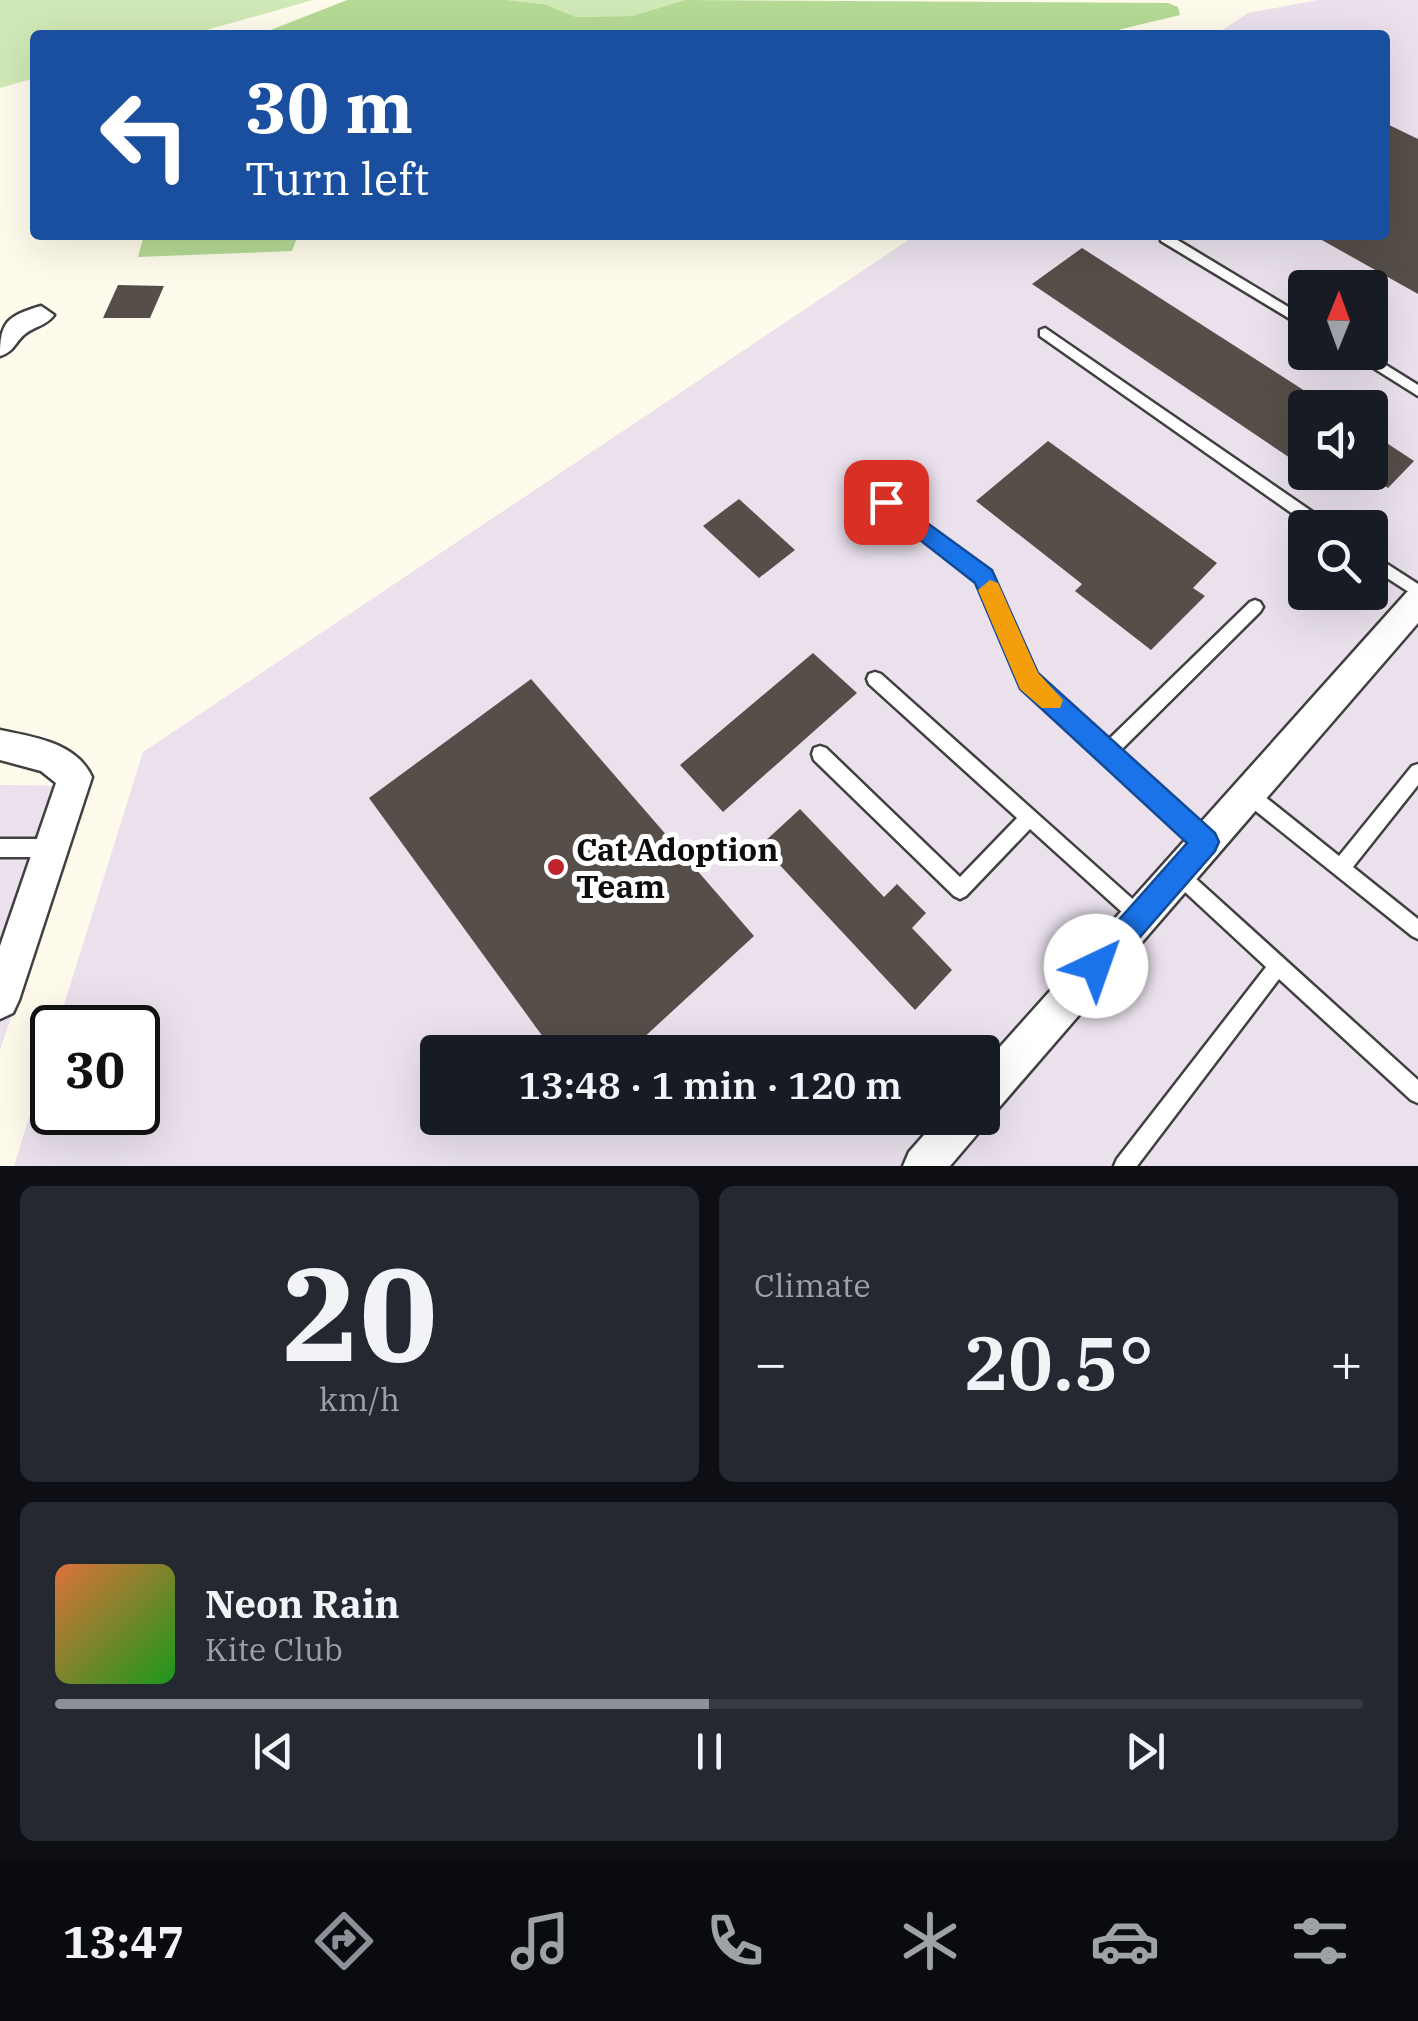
<!DOCTYPE html>
<html lang="en">
<head>
<meta charset="utf-8">
<style>
  body { margin:0; font-family:"IBM Plex Serif",serif; background:#242831; color:#f1f3f6; height:100vh; display:flex; flex-direction:column; font-size:38px; white-space:nowrap }
  * { box-sizing:border-box; margin:0 }
  p { font-size:32px; color:#9ea1a6 }
  .icon { flex:none; width:55px; height:55px; fill:none; stroke:currentColor; stroke-width:2; stroke-linecap:round; stroke-linejoin:round }
  .map { position:relative; height:1166px; overflow:hidden }
  .side { display:flex; flex-direction:column; gap:20px; padding:20px; background:#0d0f14; flex:1 }
  .side>* { flex:none }
  .hud { position:absolute; left:30px; top:30px; width:1360px; height:210px; border-radius:10px; box-shadow:0 10px 40px #0002; background:#1a4fa0; color:#fff; overflow:hidden }
  .needle { width:65px; rotate:1deg }
  .controls { position:absolute; left:1288px; top:270px; display:grid; gap:20px }
  .controls a { display:grid; place-items:center; width:100px; height:100px; border-radius:10px; background:#171b24; box-shadow:0 10px 40px #0002; font-size:50px }
  .speed { position:absolute; left:30px; top:1005px; display:flex; gap:20px; font-size:50px; font-weight:700; text-align:center }
  .speed>* { display:grid; place-content:center; width:130px; height:130px; border-radius:50%; background:#171b24; box-shadow:0 10px 40px #0002; line-height:1 }
  .speed .limit { border:5px solid #111; border-radius:15px; background:#fff; color:#111 }
  .pin { position:absolute; display:grid; place-items:center; width:85px; height:85px; color:#fff; margin:-42px; border-radius:20px; box-shadow:0 5px 15px #0006 }
  .me { position:absolute; width:110px; margin:-55px; rotate:42deg; stroke-linejoin:round; filter:drop-shadow(0 0 8px #0008) }
  .turn { display:flex; align-items:center; gap:35px; height:210px; padding:0 50px; font-size:45px }
  .turn .icon { width:130px; height:130px; stroke-width:2.5 }
  .turn b { display:block; font-size:70px; line-height:85px }
  .big { font-size:75px; font-weight:600; line-height:1.1 }
  .side .tile { flex:1; display:flex; flex-direction:column; justify-content:center; gap:15px; min-width:0; padding:0 35px; border-radius:15px; background:#242831 }
  .side .dial { align-items:center; gap:0 }
  .dial b { font-size:130px; line-height:1 }
  .song { display:flex; align-items:center; gap:30px }
  .cover { width:120px; height:120px; border-radius:15px; background:linear-gradient(135deg,hsl(20 70% 55%),hsl(120 70% 35%)) }
  .played { height:10px; border-radius:5px; background:linear-gradient(90deg,#8c9099 50%,#363941 50%) }
  .keys { display:flex; justify-content:space-around; direction:ltr }
  .heat { display:flex; justify-content:space-between; align-items:center; font-size:55px; direction:ltr }
  .side .tiles { flex:1; display:grid; gap:20px; grid-template-columns:1fr 1fr }
  .tile:last-child { grid-column:span 2 }
  .trip { position:absolute; left:420px; top:1035px; width:580px; height:100px; border-radius:10px; background:#171b24; box-shadow:0 10px 40px #0002; font-weight:600; line-height:100px; text-align:center }
  .dock { display:flex; height:160px; justify-content:space-around; align-items:center; background:#090b0e; color:#9ea1a6 }
  .dock .icon { width:70px; height:70px }
  .dock .on { color:#8c9099 }
  .dock b { font-size:45px; color:#f1f3f6 }
  .map>svg:first-child { display:block }
  .industrial { fill:#eae1ec; fill-rule:evenodd }
  .green { fill:#d1e9b6 }
  .forest { fill:#b5da95 }
  .building { fill:#554e49 }
  .lines { fill:none; stroke-linecap:round; stroke-linejoin:round }
  .lane-casing { stroke:#404040; stroke-width:5 }
  .street-casing { stroke:#404040; stroke-width:5 }
  .lane { fill:#fff; fill-rule:evenodd }
  .street { fill:#fff; fill-rule:evenodd }
  .route { fill:#1a73e8; stroke:#114b97; stroke-width:2.5 }
  .slow { fill:#f59e0b }
  .poi-dot { fill:#bd242d; stroke:#fff; stroke-width:4 }
  .labels { text-anchor:middle; dominant-baseline:central; stroke-width:10; stroke-linejoin:round; paint-order:stroke }
  .poi-label { font-size:32px; font-weight:bold; fill:#0d0d0d; stroke:#fff; text-anchor:start }
</style>
</head>
<body>
<div class="map">
<svg width="1418" height="1166" viewBox="0 0 1418 1166">
  <rect width="100%" height="100%" fill="#fffbec"/>
  <g class="industrial">
    <path d="M1318 0H1418V1166H14L52 1043V1112H138V1028L57 1027 143 752 916 235H1385V35H1215L1248 13ZM1305 288H1370V352H1305ZM1305 408H1370V472H1305ZM1305 528H1370V592H1305ZM438 1052H982V1118H438Z"/>
    <path d="M0 785 90 786 0 1050Z"/>
  </g>
  <g class="green">
    <path d="M0 0H313L189 35H35V78L0 88Z"/>
    <path d="M506 0H685L632 16 576 17 544 4Z"/>
  </g>
  <g class="forest">
    <path d="M347 0H506L544 4 576 17 632 16 685 0 1168 3 1178 7 1180 15 1097 35H258Z"/>
    <path d="M144 235H298L292 251 138 257Z"/>
  </g>
  <g class="building">
    <path d="M1385 123 1418 139V294L1313 235H1385Z"/>
    <path d="M1082 248 1305 391V468L1032 284Z"/>
    <path d="M118 285 164 286 150 318H103Z"/>
    <path d="M1370 432 1414 461 1388 488 1370 476Z"/>
    <path d="M1048 441 1217 563 1193 588 1205 596 1151 650 1075 591 1082 584 976 501Z"/>
    <path d="M739 499 795 550 759 578 703 526Z"/>
    <path d="M813 653 857 693 723 812 680 765Z"/>
    <path d="M531 679 754 936 628 1052H554L369 798Z"/>
    <path d="M800 809 884 897 897 884 926 913 912 928 952 970 915 1010 761 845Z"/>
  </g>
  <g class="lines">
    <g class="lane-casing">
      <g id="lane">
        <path d="M1161 235H1169L1305 317V328L1161 241Z"/>
        <path d="M1045 328 1330 524 1332 528H1313L1040 336V330Z"/>
        <path d="M1348 352H1365L1418 385V396Z"/>
        <path d="M886 496 989 572 1035 676 1107 741 1250 602 1255 600 1260 602 1263 607 1260 612 1119 752 1212 836 1215 842 1212 848 1206 851 1200 848 1023 686 978 581 881 506 879 502 881 498Z"/>
        <path d="M1370 553 1418 584V598L1370 567Z"/>
        <path d="M875 672 881 674 1146 911 1149 917 1146 923 1140 926 1134 923 1030 829 966 896 960 899 954 896 814 760 812 754 814 748 820 746 826 748 960 877 1017 818 869 684 867 679 869 674Z"/>
        <path d="M1418 764V785L1353 867 1418 919V939L1412 936 1242 800 1240 794 1242 788 1248 786 1254 788 1339 856 1412 766Z"/>
        <path d="M0 839H51L57 842 60 848 57 854 51 857H0Z"/>
        <path d="M1178 865 1184 868 1418 1080V1103L1411 1100 1279 979 1137 1166H1114L1117 1159 1266 967 1172 880 1169 874 1172 868Z"/>
      </g>
    </g>
    <g class="street-casing">
      <g id="street">
        <path d="M41 306 54 315C46 326 35 326 25 334 15 342 14 352 0 356 0 322 7 316 41 306Z"/>
        <path d="M1418 588V623L996 1111 984 1116 979 1132 950 1166H903L909 1152 939 1118H982V1067L1407 592Z"/>
        <path d="M0 730C33 737 76 742 92 777L19 1000 13 1013 0 1019V946L56 783 41 771 0 760Z"/>
      </g>
    </g>
    <use href="#lane" class="lane"/>
    <use href="#street" class="street"/>
  </g>
  <path class="route" d="M886 493 992 570 1038 673 1215 833 1219 842 1215 851 1106 976 1096 980 1087 976 1083 966 1087 956 1187 843 1020 689 975 583 879 508 875 502Z"/>
  <path class="slow" d="M990 580 998 583 1038 673 1063 700 1060 708H1042L1020 689 978 590Z"/>
  <circle class="poi-dot" cx="556" cy="867" r="10"/>
  <g class="labels">
    <g class="poi-label">
      <text x="576" y="849">Cat Adoption<tspan x="576" dy="37">Team</tspan></text>
    </g>
  </g>
</svg>
<div class="controls">
<a><svg class="needle" viewBox="-14 -14 28 28"><path d="M0-13l5 13h-10z" fill="#e53935"/><path d="M0 13l5-13h-10z" fill="#9ea1a6"/></svg></a>
<a><svg class="icon" aria-label="sound" viewBox="0 0 24 24"><path d="M4 9h4l5-4v14l-5-4H4zM17 9q2 3 0 6"/></svg></a>
<a><svg class="icon" aria-label="search" viewBox="0 0 24 24"><circle cx="10" cy="10" r="6"/><path d="M15 15l6 6"/></svg></a>
</div>
<div class="speed"><div class="limit">30</div></div>
<div class="pin" style="left:886px;top:502px;background:#d93025"><svg class="icon" aria-label="arrive" viewBox="0 0 24 24"><path d="M6 21V4h12l-3 4 3 4H6"/></svg></div>
<svg class="me" style="left:1096px;top:966px" viewBox="-20 -20 40 40"><circle r="19" fill="#fff"/><path d="M0-13L10 11 0 6-10 11z" fill="#1a73e8"/></svg>
<div class="trip">13:48 · 1 min · 120 m</div>
<div class="hud">
<div class="turn"><svg class="icon" aria-label="left" viewBox="0 0 24 24"><path d="M17 20v-9H6M10 6l-5 5 5 5"/></svg><div><b>30 m</b>Turn left</div></div>
</div>
</div>
<section class="side">
<div class="tiles">
<div class="tile dial"><b>20</b><p>km/h</p></div>
<div class="tile"><p>Climate</p>
<div class="heat"><a>−</a><b class="big">20.5°</b><a>+</a></div>
</div>
<div class="tile">
<div class="song"><i class="cover"></i><div><b>Neon Rain</b><p>Kite Club</p></div></div>
<div class="played"></div>
<div class="keys"><svg class="icon" aria-label="previous" viewBox="0 0 24 24"><path d="M18 5L8 12l10 7zM5 5v14"/></svg><svg class="icon" aria-label="pause" viewBox="0 0 24 24"><path d="M8 5v14M16 5v14"/></svg><svg class="icon" aria-label="next" viewBox="0 0 24 24"><path d="M6 5l10 7-10 7zM19 5v14"/></svg></div>
</div>
</div>
</section>
<nav class="dock">
<b>13:47</b>
<svg class="icon on" aria-label="directions" viewBox="0 0 24 24"><path d="M12 3l9 9-9 9-9-9zM9 14v-3h6M13 9l2 2-2 2"/></svg>
<svg class="icon" aria-label="music" viewBox="0 0 24 24"><path d="M9 18V5l10-2v13"/><circle cx="6" cy="18" r="3"/><circle cx="16" cy="16" r="3"/></svg>
<svg class="icon" aria-label="phone" viewBox="0 0 24 24"><path d="M5 4h4l2 5-3 2q2 4 5 5l2-3 5 2v4C11 20 4 13 5 4z"/></svg>
<svg class="icon" aria-label="climate" viewBox="0 0 24 24"><path d="M12 3v18M4 7l16 10M4 17L20 7"/></svg>
<svg class="icon" aria-label="car" viewBox="0 0 24 24"><path d="M5 17H2v-5l4-1 3-4h7l3 4 3 1v5h-3M9 17h6M6 11h13"/><circle cx="7" cy="17" r="2"/><circle cx="17" cy="17" r="2"/></svg>
<svg class="icon" aria-label="filters" viewBox="0 0 24 24"><path d="M4 7h16M4 17h16"/><circle cx="9" cy="7" r="2"/><circle cx="15" cy="17" r="2"/></svg>
</nav>
</body>
</html>
